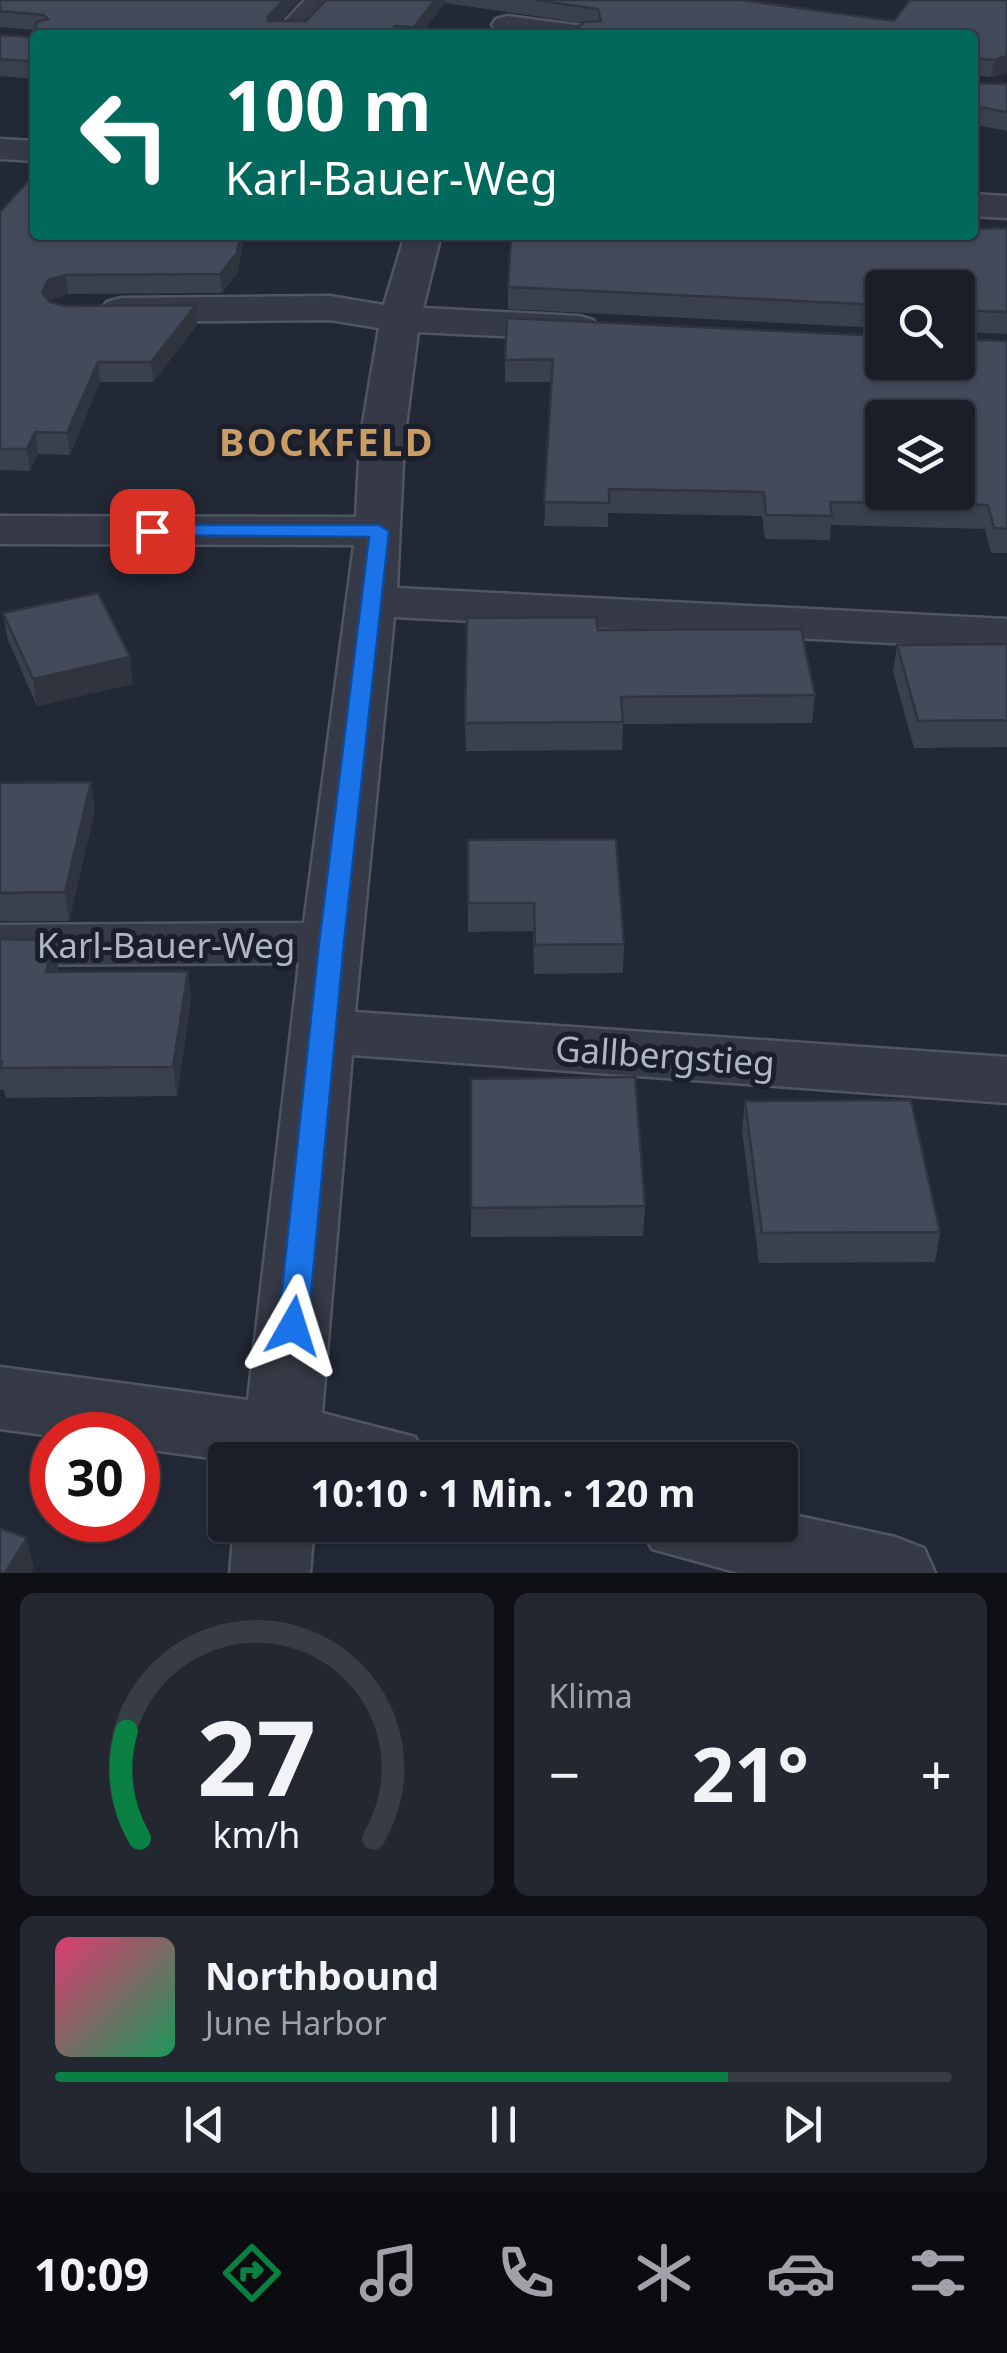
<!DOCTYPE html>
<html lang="de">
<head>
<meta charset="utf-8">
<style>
  body { margin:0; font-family:"Noto Sans",sans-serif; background:#232730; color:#f1f3f6; height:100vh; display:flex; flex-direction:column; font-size:38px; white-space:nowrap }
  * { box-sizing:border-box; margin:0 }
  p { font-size:32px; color:#9fa2a8 }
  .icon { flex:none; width:55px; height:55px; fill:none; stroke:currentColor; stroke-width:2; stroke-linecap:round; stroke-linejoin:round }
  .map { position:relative; height:1573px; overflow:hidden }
  .details { display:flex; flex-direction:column; gap:20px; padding:20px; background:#0e1016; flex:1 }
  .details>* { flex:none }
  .banner { position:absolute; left:30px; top:30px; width:948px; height:210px; border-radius:10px; box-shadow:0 2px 8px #0004,0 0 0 2px #383c45; background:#00695c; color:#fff; overflow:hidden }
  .fabs { position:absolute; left:865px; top:270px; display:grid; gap:20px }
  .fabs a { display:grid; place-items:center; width:110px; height:110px; border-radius:10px; background:#1a1e28; box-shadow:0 2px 8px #0004,0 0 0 2px #383c45; font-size:50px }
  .speed { position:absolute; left:30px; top:1412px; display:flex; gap:20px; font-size:50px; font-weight:700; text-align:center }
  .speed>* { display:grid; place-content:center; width:130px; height:130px; border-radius:50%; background:#1a1e28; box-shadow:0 2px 8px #0004,0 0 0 2px #383c45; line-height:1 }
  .speed .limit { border:15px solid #d22; background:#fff; color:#111 }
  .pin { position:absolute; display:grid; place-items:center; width:85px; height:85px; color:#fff; margin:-42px; border-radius:20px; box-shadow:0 5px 15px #0006 }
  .me { position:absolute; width:110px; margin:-55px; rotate:6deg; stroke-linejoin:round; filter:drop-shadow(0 0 8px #0008) }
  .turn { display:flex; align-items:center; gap:35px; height:210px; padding:0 30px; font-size:45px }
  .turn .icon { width:130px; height:130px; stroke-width:2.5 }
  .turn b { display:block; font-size:70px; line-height:85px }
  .big { font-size:75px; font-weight:700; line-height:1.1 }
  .details .widget { flex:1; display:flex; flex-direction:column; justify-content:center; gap:15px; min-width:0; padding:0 35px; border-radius:15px; background:#232730 }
  .details .dial { align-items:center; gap:0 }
  .dial svg { height:260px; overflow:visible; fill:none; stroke:#383c45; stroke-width:7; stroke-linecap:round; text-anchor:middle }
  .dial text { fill:#f1f3f6; stroke:none }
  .song { display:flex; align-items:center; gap:30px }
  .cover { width:120px; height:120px; border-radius:15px; background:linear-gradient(135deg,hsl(340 70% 55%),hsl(150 70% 35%)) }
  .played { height:10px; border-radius:5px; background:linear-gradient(90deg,#0b8043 75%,#383c45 75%) }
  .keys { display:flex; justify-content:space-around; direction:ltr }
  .heat { display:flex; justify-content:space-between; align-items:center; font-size:55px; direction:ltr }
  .details .tiles { flex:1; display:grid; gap:20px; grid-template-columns:1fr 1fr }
  .widget:last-child { grid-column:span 2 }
  .trip { position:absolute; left:208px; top:1442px; width:590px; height:100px; border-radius:10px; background:#1a1e28; box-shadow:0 2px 8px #0004,0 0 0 2px #383c45; font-weight:700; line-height:100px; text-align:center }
  .dock { display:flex; height:160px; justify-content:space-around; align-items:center; background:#0a0c10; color:#9fa2a8 }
  .dock .icon { width:70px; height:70px }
  .dock .current { color:#0b8043 }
  .dock b { font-size:45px; color:#f1f3f6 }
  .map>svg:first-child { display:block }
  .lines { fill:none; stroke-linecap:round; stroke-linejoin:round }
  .minor-casing { stroke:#505561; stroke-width:5 }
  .minor { fill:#353a46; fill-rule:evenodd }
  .wall { fill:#3a404d }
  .shaded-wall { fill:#2f343f }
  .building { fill:#434a5a; stroke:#2f343f; stroke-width:2.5; fill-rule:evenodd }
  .route { fill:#1a73e8; stroke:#114b97; stroke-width:2.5 }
  .labels { text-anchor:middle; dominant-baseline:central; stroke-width:10; stroke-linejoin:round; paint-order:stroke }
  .street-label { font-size:35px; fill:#b0b5c3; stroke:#1b1f2b }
  .far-district-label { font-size:38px; font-weight:bold; letter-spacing:2.5px; fill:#c99d64; stroke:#1b1f2b }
</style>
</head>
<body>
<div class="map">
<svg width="1007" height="1573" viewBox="0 0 1007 1573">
  <rect width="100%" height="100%" fill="#222835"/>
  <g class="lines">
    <g class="minor-casing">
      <g id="minor">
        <path d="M305 0H336L304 35H272Z"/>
        <path d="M507 16 583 26 594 29 598 35 496 31 492 25 496 19Z"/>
        <path d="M0 139 35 141V161L0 159Z"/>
        <path d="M972 194 1007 196V218L972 216Z"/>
        <path d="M405 235H441L423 308 579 316 593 320 599 328 593 336 579 340 418 332 404 441 397 588 1007 619V649L394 617 355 1012 1007 1057V1103L352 1055 322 1413 415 1437 427 1460H225L138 1448V1435L52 1436 0 1429V1367L248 1400 299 963 0 965V925L304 923 354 545 0 544V516L356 517 360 441 379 328 330 320 121 322 107 318 101 310 107 302 121 298 330 296 384 305Z"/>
        <path d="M780 1512 895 1537 924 1548 935 1573H739L652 1549 640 1525H780Z"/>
        <path d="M234 1525H314L310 1573H230Z"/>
      </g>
    </g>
    <use href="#minor" class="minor"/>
  </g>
  <g class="wall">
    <path d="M0 0H300L280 21H306L326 0H741L894 21 1007 0V73L991 77 972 75V35L583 23 445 3 421 35H35V79L0 76V35L33 37 34 30 0 27Z"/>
    <path d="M972 83 1007 84V131L972 124Z"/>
    <path d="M0 212 238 272 222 293 68 294 51 300 50 302 64 306 197 325 153 382H100L70 455 38 454 30 471 0 470Z"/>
    <path d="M1007 228V334L958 332V339L1007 341V553H991L985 529 831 525 830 540 765 539 762 516 608 513V527L544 526 552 382H505V360L958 362 882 288V328L508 309V287Z"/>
    <path d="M3 613 133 684 37 706 8 640Z"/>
    <path d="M598 630 815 695 812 723 623 724 622 750 466 751 465 723Z"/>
    <path d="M1007 644V747L914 748 893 672 897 645Z"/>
    <path d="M0 783 95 810 69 921H0Z"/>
    <path d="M468 840 624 944 623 973 534 974 533 931 468 932Z"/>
    <path d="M0 939 54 940 58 968 57 972 188 971 191 1000 177 1096 6 1098 4 1090H0Z"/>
    <path d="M471 1079 645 1206 643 1236 471 1237Z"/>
    <path d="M745 1101 940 1232 935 1262 759 1263 742 1130Z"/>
  </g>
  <g class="shaded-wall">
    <path d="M284 0H300L269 32 268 16Z"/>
    <path d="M435 0H445V3L421 35H414V27Z"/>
    <path d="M1007 56V73L991 77 994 60Z"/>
    <path d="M240 235H245L238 272 222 293 220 274Z"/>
    <path d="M66 275 68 294 51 300 45 312 42 292 48 280Z"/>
    <path d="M196 305 197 325 153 382 151 362Z"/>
    <path d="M98 362 100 382 70 455 67 433Z"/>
    <path d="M35 432 38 454 30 471 27 449Z"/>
    <path d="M130 657 133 684 37 706 33 679Z"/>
    <path d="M91 782 95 810 69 921 65 892Z"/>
    <path d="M54 940 58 968 51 1001 46 972Z"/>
    <path d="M188 971 191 1000 177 1096 173 1067Z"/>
    <path d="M27 1538 34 1568 31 1573H5Z"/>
  </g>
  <g class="building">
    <path d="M0 0H284L268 16V21H306L326 0H435L414 27 395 26 387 35H35V62L0 59V35L33 37 37 22 48 19 44 15 0 11Z"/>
    <path d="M536 0H741L894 21 910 0H1007V56L994 60 972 58V35H570L584 22 601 21 598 9Z"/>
    <path d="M972 83 1007 84V112L972 106Z"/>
    <path d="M29 180 35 181V235H240L237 253 220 274 66 275 48 280 42 292 50 302 64 306 196 305 151 362H98L67 433 35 432 27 449H0V212Z"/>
    <path d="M1007 228V312L958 310V339L1007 341V529L994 528 988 505 830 502 832 516 766 515 764 492 609 489V503L544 502 553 359 505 360 507 318 882 336V362H958V288H882V305L508 287 511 235H972V229ZM882 418H958V492H882Z"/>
    <path d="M98 593 130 657 33 679 3 613Z"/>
    <path d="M596 617 598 630 801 629 815 695 621 697 623 722 465 723 467 618Z"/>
    <path d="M1007 644V720L918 721 897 645Z"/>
    <path d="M91 782 65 892 0 893V783Z"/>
    <path d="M616 839 624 944 535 945 534 903H468V840Z"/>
    <path d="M0 939 54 940 46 972 188 971 173 1067 0 1068 2 1061H0Z"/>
    <path d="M635 1077 645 1206 471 1208V1079Z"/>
    <path d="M911 1100 940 1232 762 1233 745 1101Z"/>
    <path d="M0 1528 27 1538 5 1573H0Z"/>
  </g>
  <path class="route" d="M152 525H379L389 531 344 943 308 1326 304 1334 293 1338 283 1334 278 1326 319 943 369 537 145 535 142 531Z"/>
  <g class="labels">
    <g class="street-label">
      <text x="166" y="944">Karl-Bauer-Weg</text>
      <text transform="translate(665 1055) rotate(4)">Gallbergstieg</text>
    </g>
    <g class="far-district-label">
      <text x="327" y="441">BOCKFELD</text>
    </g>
  </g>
</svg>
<div class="fabs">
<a><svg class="icon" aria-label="search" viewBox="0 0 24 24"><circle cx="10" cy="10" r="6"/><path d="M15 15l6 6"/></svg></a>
<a><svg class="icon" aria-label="layers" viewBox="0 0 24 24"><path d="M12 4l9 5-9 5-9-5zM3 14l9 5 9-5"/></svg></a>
</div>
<div class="speed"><div class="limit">30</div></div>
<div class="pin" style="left:152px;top:531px;background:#d93025"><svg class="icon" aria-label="arrive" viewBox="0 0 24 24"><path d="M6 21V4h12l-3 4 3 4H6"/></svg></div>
<svg class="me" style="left:293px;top:1326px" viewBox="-20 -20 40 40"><path d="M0-17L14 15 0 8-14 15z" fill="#1a73e8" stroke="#fff" stroke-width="4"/></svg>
<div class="trip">10:10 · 1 Min. · 120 m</div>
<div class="banner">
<div class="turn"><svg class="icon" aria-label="left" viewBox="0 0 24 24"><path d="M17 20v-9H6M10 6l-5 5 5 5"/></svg><div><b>100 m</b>Karl-Bauer-Weg</div></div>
</div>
</div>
<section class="details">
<div class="tiles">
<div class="widget dial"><svg viewBox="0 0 100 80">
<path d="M14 69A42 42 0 1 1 86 69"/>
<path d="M14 69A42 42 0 0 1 10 36" stroke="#0b8043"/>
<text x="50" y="56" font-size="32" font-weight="700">27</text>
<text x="50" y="72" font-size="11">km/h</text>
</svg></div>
<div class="widget"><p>Klima</p>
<div class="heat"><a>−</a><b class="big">21°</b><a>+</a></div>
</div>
<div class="widget">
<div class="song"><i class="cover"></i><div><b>Northbound</b><p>June Harbor</p></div></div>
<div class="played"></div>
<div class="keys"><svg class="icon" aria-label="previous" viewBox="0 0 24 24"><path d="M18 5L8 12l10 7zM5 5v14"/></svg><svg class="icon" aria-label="pause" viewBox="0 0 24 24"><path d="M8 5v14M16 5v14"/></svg><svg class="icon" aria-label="next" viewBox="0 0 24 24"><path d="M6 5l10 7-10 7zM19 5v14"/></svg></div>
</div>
</div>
</section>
<nav class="dock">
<b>10:09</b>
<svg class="icon current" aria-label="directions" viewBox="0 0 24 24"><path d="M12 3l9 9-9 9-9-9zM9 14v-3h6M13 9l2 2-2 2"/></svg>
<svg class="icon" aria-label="music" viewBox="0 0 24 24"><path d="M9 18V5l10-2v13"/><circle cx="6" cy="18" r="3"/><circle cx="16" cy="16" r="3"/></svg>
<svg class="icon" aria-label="phone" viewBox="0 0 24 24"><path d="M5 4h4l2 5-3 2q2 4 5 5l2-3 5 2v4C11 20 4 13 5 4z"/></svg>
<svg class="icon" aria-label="climate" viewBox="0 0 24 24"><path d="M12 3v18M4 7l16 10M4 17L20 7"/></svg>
<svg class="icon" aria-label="car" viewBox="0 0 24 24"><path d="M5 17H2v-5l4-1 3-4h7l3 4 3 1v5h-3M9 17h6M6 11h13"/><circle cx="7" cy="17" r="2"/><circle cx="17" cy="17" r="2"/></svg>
<svg class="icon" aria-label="filters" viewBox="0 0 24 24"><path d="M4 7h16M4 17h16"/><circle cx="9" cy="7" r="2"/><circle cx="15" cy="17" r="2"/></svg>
</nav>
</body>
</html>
